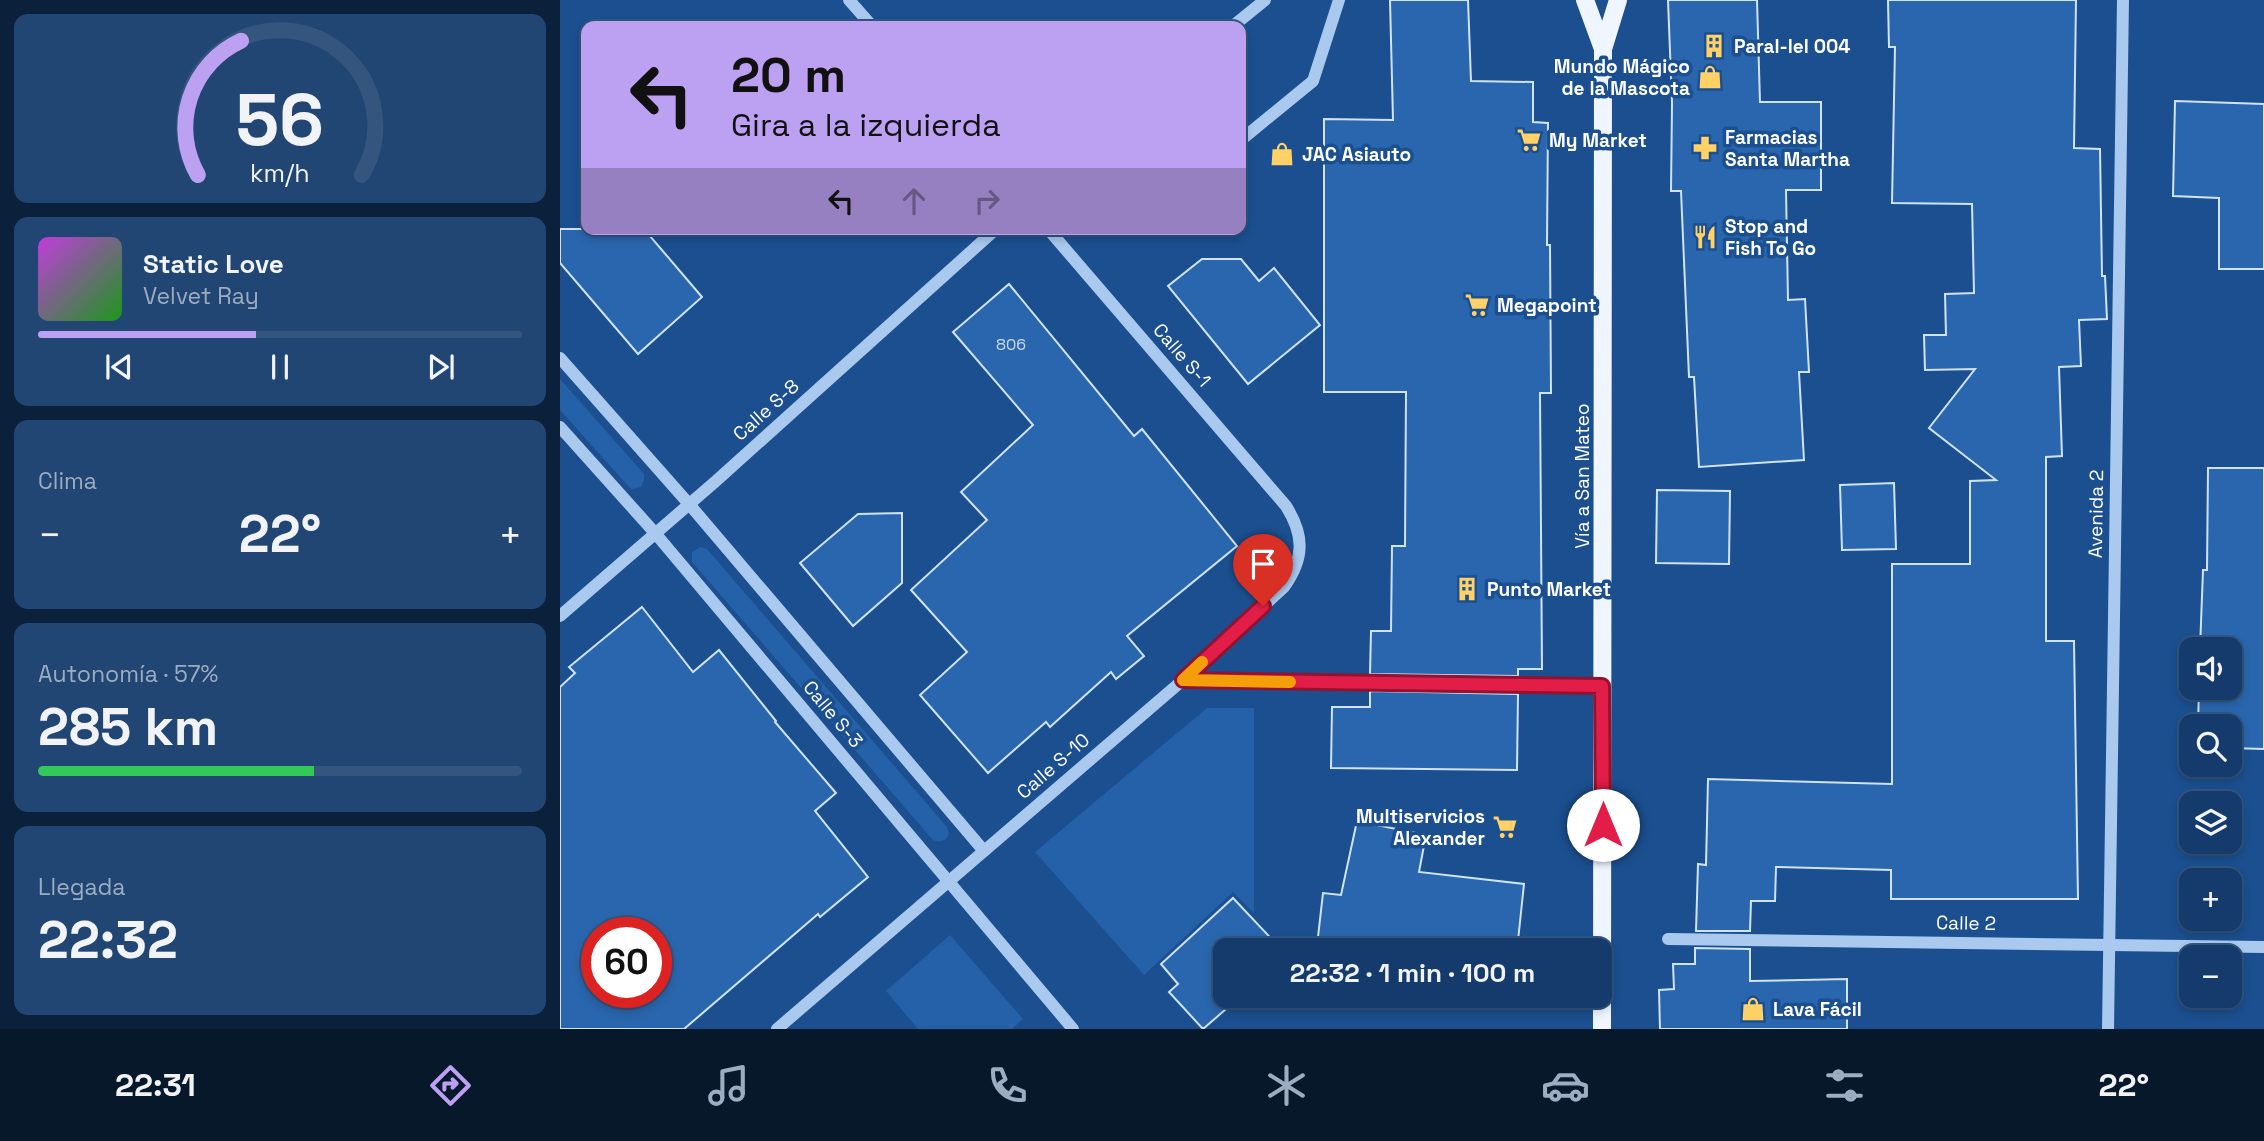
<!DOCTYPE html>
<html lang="es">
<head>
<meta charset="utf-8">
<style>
  body { margin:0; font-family:"Space Grotesk",sans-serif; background:#214673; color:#f1f3f6; height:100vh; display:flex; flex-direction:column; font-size:26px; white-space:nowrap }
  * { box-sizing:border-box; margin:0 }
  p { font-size:23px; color:#9dadc1 }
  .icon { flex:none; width:38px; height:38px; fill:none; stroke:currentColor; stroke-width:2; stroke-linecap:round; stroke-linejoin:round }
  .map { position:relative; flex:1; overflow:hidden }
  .sheet { display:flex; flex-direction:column; gap:14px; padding:14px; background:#0b203b; width:560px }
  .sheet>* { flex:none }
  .top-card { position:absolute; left:21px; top:21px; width:665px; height:214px; border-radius:14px; box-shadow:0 4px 10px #0003,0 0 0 2px #33557e; background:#bca0f2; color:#111; overflow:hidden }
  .fabs { position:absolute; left:1619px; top:637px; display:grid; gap:14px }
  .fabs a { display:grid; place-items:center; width:63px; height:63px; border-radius:14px; background:#143b6b; box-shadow:0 4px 10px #0003,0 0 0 2px #33557e; font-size:35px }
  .speed { position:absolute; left:21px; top:917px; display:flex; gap:14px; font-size:35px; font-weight:700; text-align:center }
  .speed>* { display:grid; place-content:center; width:91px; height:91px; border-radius:50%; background:#143b6b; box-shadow:0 4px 10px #0003,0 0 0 2px #33557e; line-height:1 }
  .speed .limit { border:10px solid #d22; background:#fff; color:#111 }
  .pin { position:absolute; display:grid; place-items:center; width:60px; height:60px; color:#fff; margin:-72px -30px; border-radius:50% 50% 50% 0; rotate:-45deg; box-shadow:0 0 7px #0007 }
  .pin .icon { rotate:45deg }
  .me { position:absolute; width:77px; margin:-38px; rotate:0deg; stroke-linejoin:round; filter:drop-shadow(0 0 5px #0008) }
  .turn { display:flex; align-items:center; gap:24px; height:147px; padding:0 35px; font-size:32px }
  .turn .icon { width:91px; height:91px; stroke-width:2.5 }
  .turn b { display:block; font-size:49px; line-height:60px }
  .lanes { display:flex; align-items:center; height:66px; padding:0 35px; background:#0003; justify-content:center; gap:35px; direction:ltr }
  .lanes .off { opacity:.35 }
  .big { font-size:52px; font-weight:700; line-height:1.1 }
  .sheet .tile { flex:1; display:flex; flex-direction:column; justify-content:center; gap:10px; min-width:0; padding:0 24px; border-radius:14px; background:#214673 }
  .sheet .dial { align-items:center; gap:0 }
  .dial svg { height:182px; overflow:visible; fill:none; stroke:#33557e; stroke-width:7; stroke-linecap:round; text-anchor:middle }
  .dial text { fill:#f1f3f6; stroke:none }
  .song { display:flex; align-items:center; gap:21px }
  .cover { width:84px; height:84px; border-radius:10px; background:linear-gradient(135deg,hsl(290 70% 55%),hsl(120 70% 35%)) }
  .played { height:7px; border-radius:4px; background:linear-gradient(90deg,#bca0f2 45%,#33557e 45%) }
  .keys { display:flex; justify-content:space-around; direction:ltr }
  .heat { display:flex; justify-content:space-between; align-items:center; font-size:38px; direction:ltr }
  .charge { height:10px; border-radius:5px; background:linear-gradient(90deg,#34c759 57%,#33557e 0) }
  .trip { position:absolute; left:653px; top:938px; width:399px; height:70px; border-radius:14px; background:#143b6b; box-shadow:0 4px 10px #0003,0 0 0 2px #33557e; font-weight:700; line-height:70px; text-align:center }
  .tabs { display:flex; height:112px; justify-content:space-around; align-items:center; background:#08182b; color:#9dadc1 }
  .tabs .icon { width:49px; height:49px }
  .tabs .selected { color:#bca0f2 }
  .tabs b { font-size:32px; color:#f1f3f6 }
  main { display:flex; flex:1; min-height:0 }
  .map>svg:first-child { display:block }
  .green { fill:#2461a8 }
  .building { fill:#2a66ad; stroke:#cfe3fa; stroke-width:2; fill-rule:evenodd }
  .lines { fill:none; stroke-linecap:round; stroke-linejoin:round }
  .minor { stroke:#a9c9ee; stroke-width:12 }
  .major { stroke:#f0f6ff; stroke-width:18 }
  .route-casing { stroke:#92132f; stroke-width:18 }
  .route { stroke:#e11d48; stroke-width:12 }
  .slow { stroke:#f59e0b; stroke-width:12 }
  .labels { text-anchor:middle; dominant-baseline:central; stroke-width:7; stroke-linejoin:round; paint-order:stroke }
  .number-label { font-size:16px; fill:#cad9ea }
  .poi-label { font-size:19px; font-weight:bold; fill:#fff; stroke:#1b4f8f; text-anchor:start }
  .street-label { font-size:19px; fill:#fff; stroke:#1b4f8f }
</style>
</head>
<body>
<main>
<section class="sheet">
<div class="tile dial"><svg viewBox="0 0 100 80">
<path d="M14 69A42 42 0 1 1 86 69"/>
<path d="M14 69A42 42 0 0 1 33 10" stroke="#bca0f2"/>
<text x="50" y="56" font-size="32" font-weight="700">56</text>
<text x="50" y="72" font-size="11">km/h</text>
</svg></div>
<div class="tile">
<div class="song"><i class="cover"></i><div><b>Static Love</b><p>Velvet Ray</p></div></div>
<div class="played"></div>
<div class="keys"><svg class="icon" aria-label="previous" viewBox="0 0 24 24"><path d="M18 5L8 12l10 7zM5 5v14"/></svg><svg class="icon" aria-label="pause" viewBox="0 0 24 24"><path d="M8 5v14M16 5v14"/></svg><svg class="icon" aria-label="next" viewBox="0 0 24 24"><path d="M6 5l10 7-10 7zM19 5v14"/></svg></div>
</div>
<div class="tile"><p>Clima</p>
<div class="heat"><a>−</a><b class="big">22°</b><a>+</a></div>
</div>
<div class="tile"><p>Autonomía · 57%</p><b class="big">285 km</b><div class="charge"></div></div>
<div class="tile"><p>Llegada</p><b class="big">22:32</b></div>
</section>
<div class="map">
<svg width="1704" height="1029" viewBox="0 0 1704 1029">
  <rect width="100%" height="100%" fill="#1b4f8f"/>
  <g class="green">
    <path d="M0 379 84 474V480L81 487 72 489 69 487 0 410Z"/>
    <path d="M140 547 147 549 387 827 389 833C387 841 380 843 373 840L132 562V552Z"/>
    <path d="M647 708H694V913L673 892 584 975 475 852Z"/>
    <path d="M390 935 463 1019 452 1029H358L326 991Z"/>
  </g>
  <g class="building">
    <path d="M830 0H908L911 81 973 82V122L988 123 987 245H990L991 393H980L982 669H958V676L810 674 811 631H831L832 546H845L846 392H764V119L833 120Z"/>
    <path d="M1108 0H1197L1200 102H1261V190H1226L1228 300 1245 299 1249 372H1239L1244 460 1139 467 1134 377H1129L1121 191H1111L1112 103Z"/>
    <path d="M1328 0H1516L1514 148 1540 149 1542 276H1545L1547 319 1519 320 1521 366 1499 367 1502 456 1486 457V641H1514L1518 899H1331V870L1216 867 1215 901H1191L1190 931H1136L1138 864 1146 865 1148 779 1332 784V564H1410V481L1436 480 1369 428 1415 369 1365 370 1364 335H1386L1385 294 1414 293 1412 204 1332 203 1335 47H1329Z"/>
    <path d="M1615 101 1704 104V269H1659V198L1613 196Z"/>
    <path d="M0 229H84L142 297 78 354 0 263Z"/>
    <path d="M642 259H681L699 281 714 268 760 325 688 384 608 286Z"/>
    <path d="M449 284 574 436 582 429 677 546 567 636 584 656 556 679 551 672 490 727 486 722 428 773 360 695 407 652 351 590 427 520 401 492 473 425 393 332Z"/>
    <path d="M1648 468H1704V749L1670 748V726H1638L1639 688H1670V649H1640L1643 570H1647Z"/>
    <path d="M1334 483 1336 549 1282 550 1280 485Z"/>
    <path d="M1097 490 1170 491 1169 564 1096 563Z"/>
    <path d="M342 513V583L293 626 240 563 298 514Z"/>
    <path d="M82 607 133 672 159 650 216 721 215 722 276 793 255 811 308 877 260 917 258 914 124 1029H0V687L15 673 9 667ZM37 933H96V992H37Z"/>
    <path d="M810 691 958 694 957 770 771 768 772 707H810Z"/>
    <path d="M797 821 866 835 859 872 964 884 957 950H870L758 937 763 893 781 895Z"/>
    <path d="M673 898 722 950H665V996H681L643 1029 609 992 618 984 601 964Z"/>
    <path d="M1135 948 1190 949V981L1287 979V1029H1100L1099 990 1114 989 1113 964H1135Z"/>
  </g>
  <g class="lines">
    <g class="minor">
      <path d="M289 0 312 26"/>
      <path d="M673 26 705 0"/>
      <path d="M681 140 753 81 779 0"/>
      <path d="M0 358 129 504 424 851"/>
      <path d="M0 427 95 533 513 1029"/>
      <path d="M0 616 156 481 436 229"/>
      <path d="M623 680 1042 686"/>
      <path d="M1108 939 1704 947"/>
      <path d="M217 1029 623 680 724 587C744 559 745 536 726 506L488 229"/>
      <path d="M1548 1029 1563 0"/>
    </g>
    <g class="major">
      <path d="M1025 0 1043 49"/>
      <path d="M1042 1029 1043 49 1058 0"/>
    </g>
  </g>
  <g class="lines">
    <g class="route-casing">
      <path id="route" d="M703 606 623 680 1042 686 1043 825"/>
    </g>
    <use href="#route" class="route"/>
    <path class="slow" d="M642 662 623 680 730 682"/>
  </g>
  <defs>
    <g id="building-bare" transform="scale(1.89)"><path d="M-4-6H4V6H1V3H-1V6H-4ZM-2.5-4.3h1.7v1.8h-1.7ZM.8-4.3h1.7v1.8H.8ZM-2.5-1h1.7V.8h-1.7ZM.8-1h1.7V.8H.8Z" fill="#ffd166" stroke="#1b4f8f" stroke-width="2.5" paint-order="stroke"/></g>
    <g id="shop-bare" transform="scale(1.89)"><path d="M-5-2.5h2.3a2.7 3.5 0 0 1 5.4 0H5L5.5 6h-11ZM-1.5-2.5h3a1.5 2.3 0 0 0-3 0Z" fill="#ffd166" stroke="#1b4f8f" stroke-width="2.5" paint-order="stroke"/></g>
    <g id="supermarket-bare" transform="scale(1.89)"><path d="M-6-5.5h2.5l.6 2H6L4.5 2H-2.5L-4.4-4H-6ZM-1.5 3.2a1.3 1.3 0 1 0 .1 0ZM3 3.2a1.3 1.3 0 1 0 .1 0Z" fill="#ffd166" stroke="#1b4f8f" stroke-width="2.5" paint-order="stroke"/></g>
    <g id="pharmacy-bare" transform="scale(1.89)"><path d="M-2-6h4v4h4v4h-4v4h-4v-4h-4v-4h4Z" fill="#ffd166" stroke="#1b4f8f" stroke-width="2.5" paint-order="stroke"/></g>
    <g id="restaurant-bare" transform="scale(1.89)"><path d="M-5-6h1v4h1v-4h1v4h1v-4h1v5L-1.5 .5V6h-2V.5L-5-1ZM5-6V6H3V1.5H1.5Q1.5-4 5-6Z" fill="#ffd166" stroke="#1b4f8f" stroke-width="2.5" paint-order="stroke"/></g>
  </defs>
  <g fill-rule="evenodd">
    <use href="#building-bare" x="1154" y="46"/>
    <use href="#shop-bare" x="1150" y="77"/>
    <use href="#supermarket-bare" x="969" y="140"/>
    <use href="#pharmacy-bare" x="1145" y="148"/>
    <use href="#shop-bare" x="722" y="154"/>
    <use href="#restaurant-bare" x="1145" y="237"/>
    <use href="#supermarket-bare" x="917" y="305"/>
    <use href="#building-bare" x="907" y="589"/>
    <use href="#supermarket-bare" x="945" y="827"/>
    <use href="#shop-bare" x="1193" y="1009"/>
  </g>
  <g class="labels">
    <g class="number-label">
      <text x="451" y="344">806</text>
    </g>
    <g class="poi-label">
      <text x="1174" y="46">Paral-lel 004</text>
      <text x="1130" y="66" text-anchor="end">Mundo Mágico<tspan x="1130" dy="22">de la Mascota</tspan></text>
      <text x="1165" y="137">Farmacias<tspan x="1165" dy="22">Santa Martha</tspan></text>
      <text x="989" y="140">My Market</text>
      <text x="742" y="154">JAC Asiauto</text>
      <text x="1165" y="226">Stop and<tspan x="1165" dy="22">Fish To Go</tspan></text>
      <text x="937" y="305">Megapoint</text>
      <text x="927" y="589">Punto Market</text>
      <text x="925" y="816" text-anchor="end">Multiservicios<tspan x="925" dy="22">Alexander</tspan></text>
      <text x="1213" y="1009">Lava Fácil</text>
    </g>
    <g class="street-label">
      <text transform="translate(622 355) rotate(49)">Calle S-1</text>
      <text transform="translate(206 410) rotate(-42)">Calle S-8</text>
      <text transform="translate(1022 476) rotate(-90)">Vía a San Mateo</text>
      <text transform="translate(1536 514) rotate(-89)">Avenida 2</text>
      <text transform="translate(273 714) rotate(50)">Calle S-3</text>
      <text transform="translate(493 766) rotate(-41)">Calle S-10</text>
      <text transform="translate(1406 923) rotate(1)">Calle 2</text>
    </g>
  </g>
</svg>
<div class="fabs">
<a><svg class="icon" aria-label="sound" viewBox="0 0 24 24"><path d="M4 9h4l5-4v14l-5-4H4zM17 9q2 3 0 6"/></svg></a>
<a><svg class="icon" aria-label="search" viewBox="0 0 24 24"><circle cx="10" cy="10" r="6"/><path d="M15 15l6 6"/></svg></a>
<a><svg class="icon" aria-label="layers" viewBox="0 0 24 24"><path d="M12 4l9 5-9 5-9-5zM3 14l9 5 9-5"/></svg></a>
<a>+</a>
<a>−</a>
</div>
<div class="speed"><div class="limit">60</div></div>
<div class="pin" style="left:703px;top:606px;background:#d93025"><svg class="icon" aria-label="arrive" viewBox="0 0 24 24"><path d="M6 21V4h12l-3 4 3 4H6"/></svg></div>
<svg class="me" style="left:1043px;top:825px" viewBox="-20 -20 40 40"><circle r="19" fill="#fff"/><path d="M0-13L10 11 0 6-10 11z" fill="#e11d48"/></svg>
<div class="trip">22:32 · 1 min · 100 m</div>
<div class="top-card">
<div class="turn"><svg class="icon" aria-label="left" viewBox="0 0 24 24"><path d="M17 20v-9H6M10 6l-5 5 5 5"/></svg><div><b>20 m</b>Gira a la izquierda</div></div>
<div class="lanes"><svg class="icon" aria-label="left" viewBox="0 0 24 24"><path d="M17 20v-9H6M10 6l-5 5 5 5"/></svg><svg class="icon off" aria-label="ahead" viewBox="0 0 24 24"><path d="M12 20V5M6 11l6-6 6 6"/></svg><svg class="icon off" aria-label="right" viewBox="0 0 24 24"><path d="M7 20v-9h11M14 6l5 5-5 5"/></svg></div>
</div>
</div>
</main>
<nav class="tabs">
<b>22:31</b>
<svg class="icon selected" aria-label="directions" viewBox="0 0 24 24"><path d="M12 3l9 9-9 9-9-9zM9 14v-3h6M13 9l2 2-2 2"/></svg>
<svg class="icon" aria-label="music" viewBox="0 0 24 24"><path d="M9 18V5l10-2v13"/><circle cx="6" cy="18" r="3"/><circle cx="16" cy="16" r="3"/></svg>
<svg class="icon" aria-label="phone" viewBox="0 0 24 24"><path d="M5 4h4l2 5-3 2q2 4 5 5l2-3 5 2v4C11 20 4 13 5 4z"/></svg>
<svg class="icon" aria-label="climate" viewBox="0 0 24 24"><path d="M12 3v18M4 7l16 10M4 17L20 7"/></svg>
<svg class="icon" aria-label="car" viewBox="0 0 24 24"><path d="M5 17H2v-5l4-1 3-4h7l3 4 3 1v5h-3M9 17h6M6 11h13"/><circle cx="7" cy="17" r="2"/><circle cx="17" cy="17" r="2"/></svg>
<svg class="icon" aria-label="filters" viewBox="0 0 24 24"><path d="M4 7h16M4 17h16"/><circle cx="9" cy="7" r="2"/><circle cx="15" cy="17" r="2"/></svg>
<b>22°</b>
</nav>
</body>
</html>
